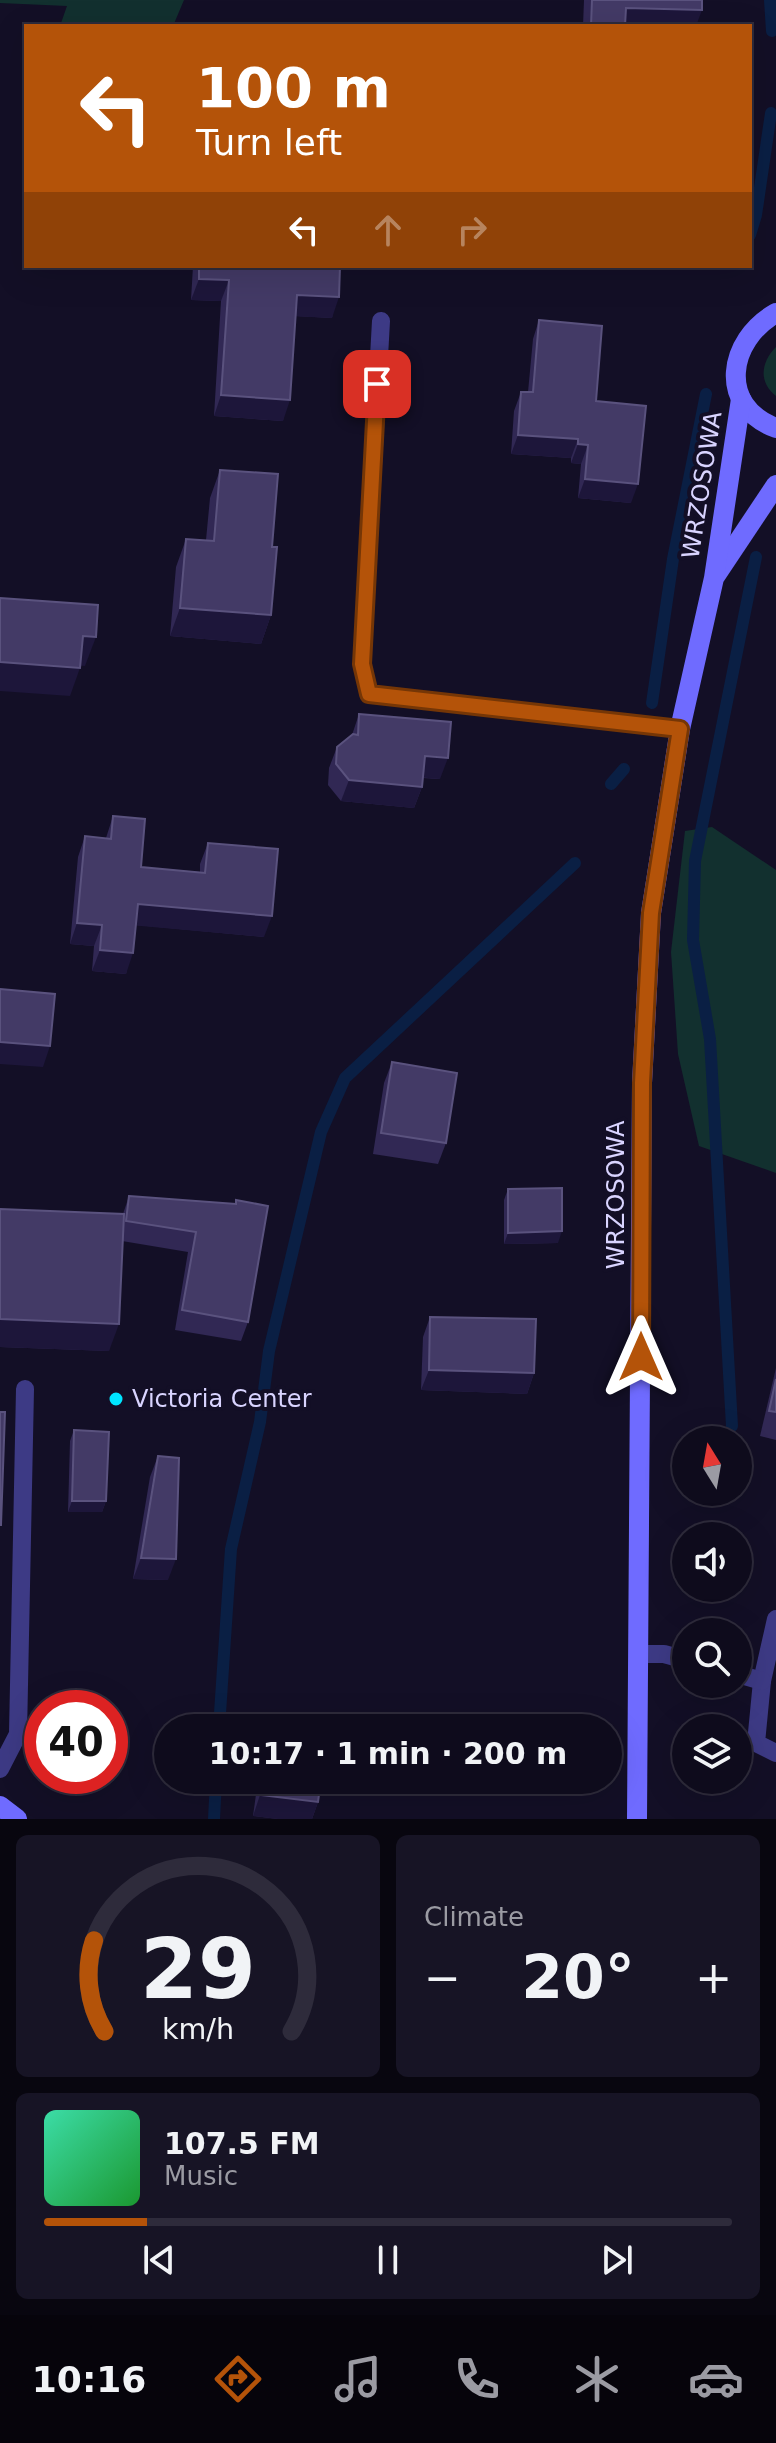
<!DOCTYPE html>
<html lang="en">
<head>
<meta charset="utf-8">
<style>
  body { margin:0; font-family:"DejaVu Sans",sans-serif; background:#171425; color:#f1f3f6; height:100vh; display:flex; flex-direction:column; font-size:30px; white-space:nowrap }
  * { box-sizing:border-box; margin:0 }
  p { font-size:26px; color:#9b9ba3 }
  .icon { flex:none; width:44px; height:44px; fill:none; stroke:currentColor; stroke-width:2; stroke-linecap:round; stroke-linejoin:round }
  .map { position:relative; height:1819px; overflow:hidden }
  .sheet { display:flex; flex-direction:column; gap:16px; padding:16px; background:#08060f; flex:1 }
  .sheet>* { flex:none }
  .guide { position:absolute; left:24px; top:24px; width:728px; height:244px; border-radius:0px; box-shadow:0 8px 32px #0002,0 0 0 2px #2e2b3b; background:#b45309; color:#fff; overflow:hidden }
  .needle { width:52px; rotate:349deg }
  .buttons { position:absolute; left:672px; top:1426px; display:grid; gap:16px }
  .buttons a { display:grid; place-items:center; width:80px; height:80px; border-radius:50%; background:#0e0b1c; box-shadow:0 8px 32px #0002,0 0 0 2px #2e2b3b; font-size:40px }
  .speed { position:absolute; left:24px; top:1690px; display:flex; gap:16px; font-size:40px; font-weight:700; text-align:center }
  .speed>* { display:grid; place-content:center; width:104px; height:104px; border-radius:50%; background:#0e0b1c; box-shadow:0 8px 32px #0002,0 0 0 2px #2e2b3b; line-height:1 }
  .speed .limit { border:12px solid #d22; background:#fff; color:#111 }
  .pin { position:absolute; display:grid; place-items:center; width:68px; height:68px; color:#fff; margin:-34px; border-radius:16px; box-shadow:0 4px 12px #0006 }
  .me { position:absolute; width:88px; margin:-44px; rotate:0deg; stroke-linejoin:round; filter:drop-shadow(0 0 6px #0008) }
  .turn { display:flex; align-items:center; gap:28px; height:168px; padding:0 40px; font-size:36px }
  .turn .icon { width:104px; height:104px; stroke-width:2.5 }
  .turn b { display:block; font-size:56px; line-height:68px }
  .lanes { display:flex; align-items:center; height:76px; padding:0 40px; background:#0003; justify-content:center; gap:40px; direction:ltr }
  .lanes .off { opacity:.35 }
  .big { font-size:60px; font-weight:700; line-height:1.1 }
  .sheet .card { flex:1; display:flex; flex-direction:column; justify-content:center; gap:12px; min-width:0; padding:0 28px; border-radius:12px; background:#171425 }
  .sheet .dial { align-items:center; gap:0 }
  .dial svg { height:208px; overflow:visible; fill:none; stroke:#2e2b3b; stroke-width:7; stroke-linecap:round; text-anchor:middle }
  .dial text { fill:#f1f3f6; stroke:none }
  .song { display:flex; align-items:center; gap:24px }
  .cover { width:96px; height:96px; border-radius:12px; background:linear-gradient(135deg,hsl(160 70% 55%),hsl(130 70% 35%)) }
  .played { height:8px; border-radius:4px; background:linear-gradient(90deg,#b45309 15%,#2e2b3b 15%) }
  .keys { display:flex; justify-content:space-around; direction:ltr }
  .heat { display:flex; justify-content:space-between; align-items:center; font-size:44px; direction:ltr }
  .sheet .tiles { flex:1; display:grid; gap:16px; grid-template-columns:1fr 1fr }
  .card:last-child { grid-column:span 2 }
  .trip { position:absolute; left:154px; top:1714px; width:468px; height:80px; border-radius:40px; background:#0e0b1c; box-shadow:0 8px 32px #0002,0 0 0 2px #2e2b3b; font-weight:700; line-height:80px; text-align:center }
  .menu { display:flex; height:128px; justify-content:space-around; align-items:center; background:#06040b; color:#9b9ba3 }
  .menu .icon { width:56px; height:56px }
  .menu .on { color:#b45309 }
  .menu b { font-size:36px; color:#f1f3f6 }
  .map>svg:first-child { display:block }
  .green { fill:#12302f }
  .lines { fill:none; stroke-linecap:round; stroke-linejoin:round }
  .stream { stroke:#0a1f44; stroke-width:12 }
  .lane { stroke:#3d3a85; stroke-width:18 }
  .secondary { stroke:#6f6bff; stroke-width:20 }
  .wall { fill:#312854 }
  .shaded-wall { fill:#1d163a }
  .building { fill:#433a66; stroke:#5a527e; stroke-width:2 }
  .route-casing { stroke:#753606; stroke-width:20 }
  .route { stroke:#b45309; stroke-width:14 }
  .poi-dot { fill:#00e5ff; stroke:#130f26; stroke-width:3 }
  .labels { text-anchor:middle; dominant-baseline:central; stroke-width:8; stroke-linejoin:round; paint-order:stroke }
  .street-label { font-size:24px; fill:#d9d4ff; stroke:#130f26 }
  .poi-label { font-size:24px; fill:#d9d4ff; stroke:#130f26; text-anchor:start }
</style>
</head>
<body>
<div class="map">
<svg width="776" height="1819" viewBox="0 0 776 1819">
  <rect width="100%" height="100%" fill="#130f26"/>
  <g class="green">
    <path d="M0 0H184L173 26H60L67 6 0 3Z"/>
    <path d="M776 347V396C758 382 761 362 776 347Z"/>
    <path d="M712 827 776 870V1173L699 1146 678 1054 671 952 685 831Z"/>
  </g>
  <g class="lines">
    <g class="stream">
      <path d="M770 0 772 31"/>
      <path d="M750 235 756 215 771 113"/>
      <path d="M652 703 673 559 706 394"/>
      <path d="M611 784 624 769"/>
      <path d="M732 1426 710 1039 693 940 695 861 756 557"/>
      <path d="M219 1728 231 1549 260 1422 269 1351 321 1132 345 1078 575 863"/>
      <path d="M214 1819 216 1780"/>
    </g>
    <g class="lane">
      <path d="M381 321 362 664 369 694 680 729"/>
      <path d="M776 1619 762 1681 756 1743 776 1753"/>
      <path d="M638 1654H664L686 1660"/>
      <path d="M738 1674 762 1681"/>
      <path d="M0 1769 18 1734 25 1389"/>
    </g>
    <g class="secondary">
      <path d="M776 313C728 340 717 406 776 428"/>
      <path d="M716 575 776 485"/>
      <path d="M0 1806 17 1819"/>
      <path d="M637 1819 642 1083 651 913 680 729 714 578 741 399"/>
    </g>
  </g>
  <g class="wall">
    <path d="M584 0H702L696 26H583Z"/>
    <path d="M193 266H340L332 318 296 316 283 421 214 416 221 301 191 300Z"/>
    <path d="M539 320 596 401 631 503 578 498 581 464 571 463V458L511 454 514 411 521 392H528L533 339Z"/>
    <path d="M220 470 272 547 271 615 261 644 170 636 176 567 186 539 206 540 210 498Z"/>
    <path d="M359 714 440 779 423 778 422 787 414 808 341 801 328 785 329 768 337 747 352 735Z"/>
    <path d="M113 816 141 867 200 872V864L208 843 264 937 136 925 126 974 92 971 94 946 70 944 78 857 85 836 106 838Z"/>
    <path d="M392 1062 446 1143 438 1164 373 1154 384 1083Z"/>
    <path d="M508 1189 558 1243 504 1244V1200Z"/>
    <path d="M129 1196 235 1204 248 1322 241 1341 175 1330 188 1252 122 1241 109 1351 0 1347V1209L123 1214Z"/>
    <path d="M430 1317 534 1373 527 1394 421 1390 423 1337Z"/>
    <path d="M776 1368V1440L760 1436Z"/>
    <path d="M74 1430 106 1501 102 1512H68L70 1441Z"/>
    <path d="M158 1456 168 1580 133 1579 150 1477Z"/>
    <path d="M258 1780H321L318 1802 312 1819H278L253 1816Z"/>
  </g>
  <g class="shaded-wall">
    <path d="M626 8 702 10 696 26H619Z"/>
    <path d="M199 279 229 280 221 301 191 300Z"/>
    <path d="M297 295 339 297 332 318 290 316Z"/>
    <path d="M221 395 290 400 283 421 214 416Z"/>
    <path d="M518 435 578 439 571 458 511 454Z"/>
    <path d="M578 444 588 445 581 464 571 463Z"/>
    <path d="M585 479 638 484 631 503 578 498Z"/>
    <path d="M180 608 271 615 261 644 170 636Z"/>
    <path d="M83 636 96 637 85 666 72 665Z"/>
    <path d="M0 662 80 668 70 696 0 691Z"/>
    <path d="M425 756 448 758 440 779 417 777Z"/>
    <path d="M349 780 422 787 414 808 341 801Z"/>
    <path d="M138 904 272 916 264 937 130 925Z"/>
    <path d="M77 923 102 925 94 946 70 944Z"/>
    <path d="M100 950 133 953 126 974 92 971Z"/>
    <path d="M0 1042 50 1046 43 1067 0 1064Z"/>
    <path d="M562 1231 558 1243 504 1244 508 1233Z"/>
    <path d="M0 1319 119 1324 109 1351 0 1347Z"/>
    <path d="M429 1370 534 1373 527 1394 421 1390Z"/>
    <path d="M72 1501H106L102 1512H68Z"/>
    <path d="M141 1558 176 1559 168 1580 133 1579Z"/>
    <path d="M260 1795 318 1802 312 1819H278L253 1816Z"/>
  </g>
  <g class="building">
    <path d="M592 0H702V10L626 8 625 26H591Z"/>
    <path d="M199 266H340L339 297 297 295 290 400 221 395 229 280 199 279Z"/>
    <path d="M539 320 602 326 596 401 646 406 638 484 585 479 588 445 578 444V439L518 435 521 392H533Z"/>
    <path d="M220 470 278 474 272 547H277L271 615 180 608 186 539 214 541Z"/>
    <path d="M0 598 98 605 96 637 83 636 80 668 0 662Z"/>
    <path d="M359 714 451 722 448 758 425 756 422 787 349 780 336 764 337 747 353 734 358 735Z"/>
    <path d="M113 816 145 819 141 867 205 873 208 843 278 849 272 916 138 904 133 953 100 950 102 925 77 923 85 836 111 839Z"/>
    <path d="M0 989 55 994 50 1046 0 1042Z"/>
    <path d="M392 1062 457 1073 446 1143 381 1133Z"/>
    <path d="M562 1188V1231L508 1233V1189Z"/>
    <path d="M129 1196 236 1204V1200L268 1206 248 1322 182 1310 196 1232 126 1221Z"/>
    <path d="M0 1209 124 1214 119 1324 0 1319Z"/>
    <path d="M430 1317 536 1319 534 1373 429 1370Z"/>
    <path d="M776 1379V1412L769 1411Z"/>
    <path d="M0 1412H5L1 1525H0Z"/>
    <path d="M74 1430 109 1432 106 1501H72Z"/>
    <path d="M158 1456 179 1458 176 1559 141 1558Z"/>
    <path d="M270 1725 292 1728H269Z"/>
    <path d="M262 1780H321L318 1802 260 1795Z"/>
  </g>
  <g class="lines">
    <g class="route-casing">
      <path id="route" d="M377 384 362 664 369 694 680 729 651 913 642 1083 641 1357"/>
    </g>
    <use href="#route" class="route"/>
  </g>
  <circle class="poi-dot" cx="116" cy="1399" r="8"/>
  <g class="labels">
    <g class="street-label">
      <text transform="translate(702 485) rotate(-81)">WRZOSOWA</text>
      <text transform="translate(616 1195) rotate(-90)">WRZOSOWA</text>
    </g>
    <g class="poi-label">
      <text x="132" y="1399">Victoria Center</text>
    </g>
  </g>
</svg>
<div class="buttons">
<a><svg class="needle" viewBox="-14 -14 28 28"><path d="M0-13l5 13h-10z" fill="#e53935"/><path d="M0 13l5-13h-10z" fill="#9b9ba3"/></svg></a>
<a><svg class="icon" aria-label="sound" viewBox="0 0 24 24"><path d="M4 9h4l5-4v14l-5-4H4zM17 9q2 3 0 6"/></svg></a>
<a><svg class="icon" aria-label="search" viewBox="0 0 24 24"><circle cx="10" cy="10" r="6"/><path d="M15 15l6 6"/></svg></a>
<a><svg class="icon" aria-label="layers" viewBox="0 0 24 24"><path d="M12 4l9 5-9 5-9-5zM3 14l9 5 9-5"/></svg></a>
</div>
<div class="speed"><div class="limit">40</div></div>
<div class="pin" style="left:377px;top:384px;background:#d93025"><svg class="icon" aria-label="arrive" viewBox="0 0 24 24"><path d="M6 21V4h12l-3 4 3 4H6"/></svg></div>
<svg class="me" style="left:641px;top:1357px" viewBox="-20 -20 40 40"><path d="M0-17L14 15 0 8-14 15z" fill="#b45309" stroke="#fff" stroke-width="4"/></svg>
<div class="trip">10:17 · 1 min · 200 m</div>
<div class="guide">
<div class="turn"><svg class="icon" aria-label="left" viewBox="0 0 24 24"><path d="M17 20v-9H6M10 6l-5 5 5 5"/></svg><div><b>100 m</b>Turn left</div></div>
<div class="lanes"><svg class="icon" aria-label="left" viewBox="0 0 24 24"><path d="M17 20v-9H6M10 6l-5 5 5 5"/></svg><svg class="icon off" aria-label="ahead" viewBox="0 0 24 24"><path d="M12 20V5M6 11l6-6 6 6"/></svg><svg class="icon off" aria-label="right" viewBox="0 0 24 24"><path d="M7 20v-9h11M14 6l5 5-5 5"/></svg></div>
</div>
</div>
<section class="sheet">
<div class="tiles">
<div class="card dial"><svg viewBox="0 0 100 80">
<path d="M14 69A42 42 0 1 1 86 69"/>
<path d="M14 69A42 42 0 0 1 10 34" stroke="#b45309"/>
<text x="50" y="56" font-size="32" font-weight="700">29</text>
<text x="50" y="72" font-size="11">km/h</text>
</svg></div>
<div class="card"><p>Climate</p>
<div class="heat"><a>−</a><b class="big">20°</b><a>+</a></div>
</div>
<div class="card">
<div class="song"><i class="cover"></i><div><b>107.5 FM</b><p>Music</p></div></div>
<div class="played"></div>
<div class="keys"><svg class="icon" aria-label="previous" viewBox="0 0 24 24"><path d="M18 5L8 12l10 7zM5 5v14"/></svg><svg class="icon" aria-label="pause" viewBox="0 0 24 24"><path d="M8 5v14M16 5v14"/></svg><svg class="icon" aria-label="next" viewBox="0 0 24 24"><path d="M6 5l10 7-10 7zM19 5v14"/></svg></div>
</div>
</div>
</section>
<nav class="menu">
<b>10:16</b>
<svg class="icon on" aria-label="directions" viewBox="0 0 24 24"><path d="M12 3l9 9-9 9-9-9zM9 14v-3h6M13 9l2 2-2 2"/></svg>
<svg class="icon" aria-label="music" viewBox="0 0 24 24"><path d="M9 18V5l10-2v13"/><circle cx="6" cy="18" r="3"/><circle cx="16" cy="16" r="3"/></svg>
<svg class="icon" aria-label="phone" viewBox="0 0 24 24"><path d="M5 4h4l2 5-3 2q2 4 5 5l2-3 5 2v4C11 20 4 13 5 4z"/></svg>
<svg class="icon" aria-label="climate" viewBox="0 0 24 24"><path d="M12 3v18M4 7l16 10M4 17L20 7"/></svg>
<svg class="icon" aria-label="car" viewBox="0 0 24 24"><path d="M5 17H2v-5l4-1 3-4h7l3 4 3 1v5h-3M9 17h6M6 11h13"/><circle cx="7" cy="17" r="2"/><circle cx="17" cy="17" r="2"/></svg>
</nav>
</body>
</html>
